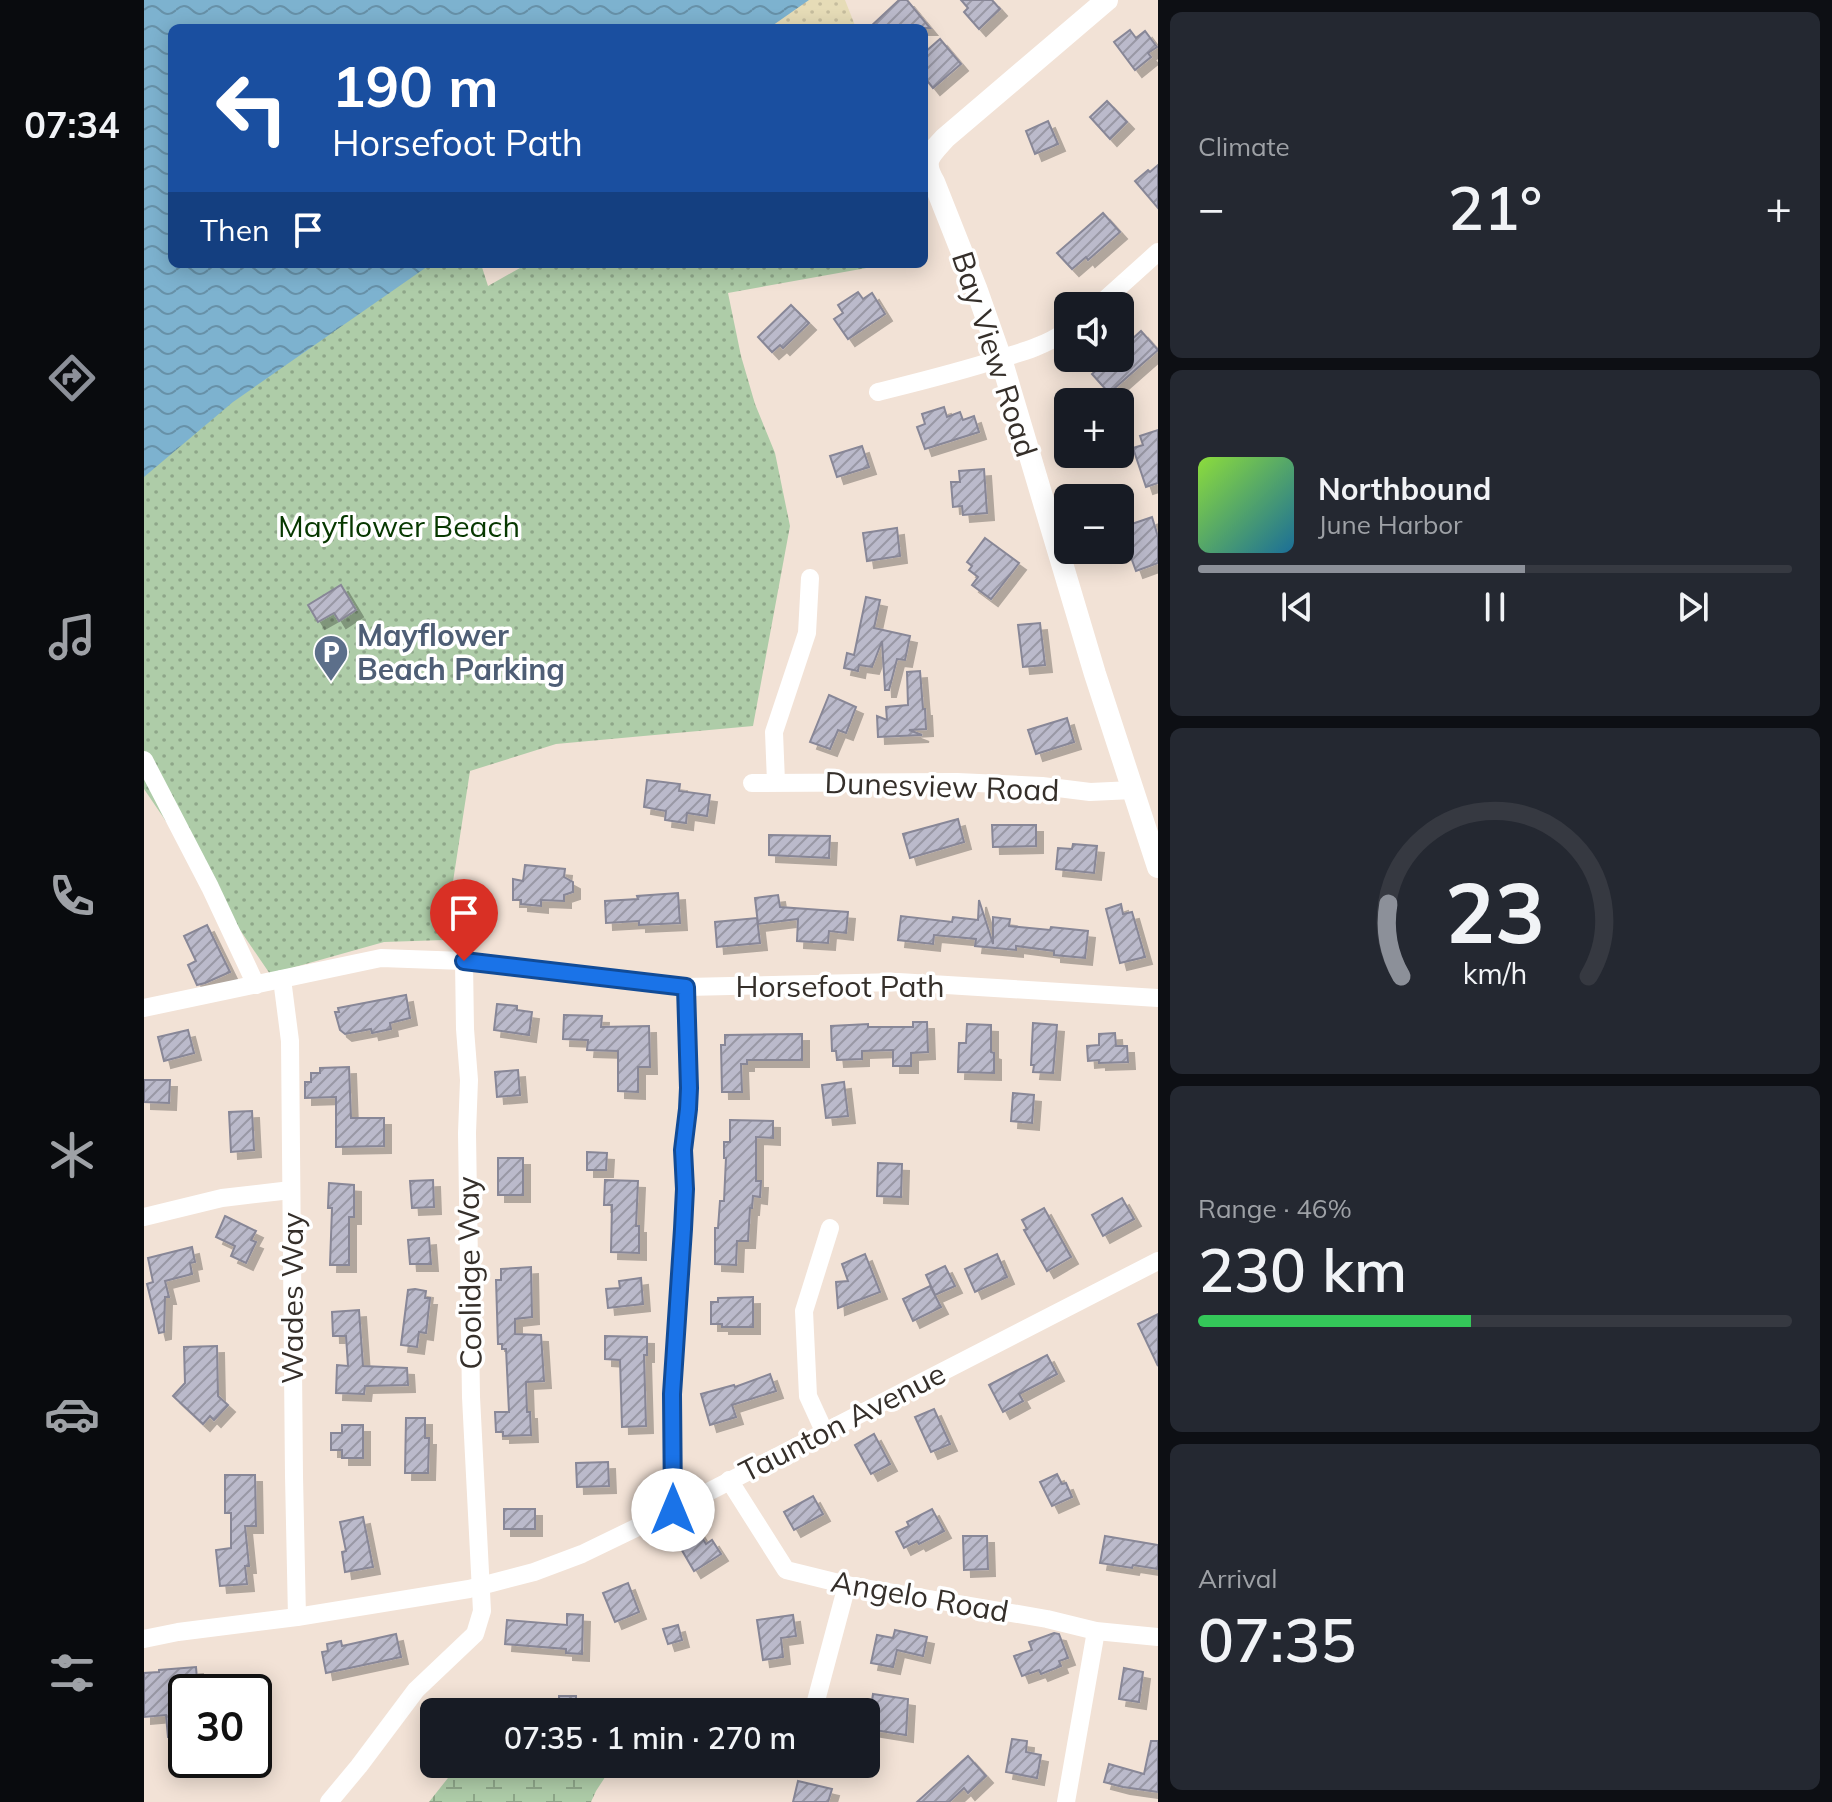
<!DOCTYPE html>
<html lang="en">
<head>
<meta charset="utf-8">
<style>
  body { margin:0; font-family:Mulish,sans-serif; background:#242831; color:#f1f3f6; height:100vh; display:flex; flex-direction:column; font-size:30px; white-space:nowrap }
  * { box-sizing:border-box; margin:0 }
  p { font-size:26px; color:#9ea1a6 }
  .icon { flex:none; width:44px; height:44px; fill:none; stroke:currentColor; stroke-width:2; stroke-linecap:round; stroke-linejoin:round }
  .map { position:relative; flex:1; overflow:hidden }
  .panel { display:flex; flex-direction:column; gap:12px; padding:12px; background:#0d0f14; width:674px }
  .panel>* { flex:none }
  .banner { position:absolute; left:24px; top:24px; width:760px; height:244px; border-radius:12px; box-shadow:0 4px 20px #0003; background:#1a4fa0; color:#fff; overflow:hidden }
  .tools { position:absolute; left:910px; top:292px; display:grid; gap:16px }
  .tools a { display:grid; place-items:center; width:80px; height:80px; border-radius:12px; background:#171b24; box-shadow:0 4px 20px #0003; font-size:40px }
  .speed { position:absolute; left:24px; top:1674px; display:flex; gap:16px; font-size:40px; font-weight:700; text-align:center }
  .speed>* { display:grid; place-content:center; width:104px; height:104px; border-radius:50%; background:#171b24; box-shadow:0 4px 20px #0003; line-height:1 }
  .speed .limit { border:4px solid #111; border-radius:12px; background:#fff; color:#111 }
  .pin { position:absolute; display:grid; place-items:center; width:68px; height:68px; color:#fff; margin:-82px -34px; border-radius:50% 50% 50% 0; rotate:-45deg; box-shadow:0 0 8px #0007 }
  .pin .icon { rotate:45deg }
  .me { position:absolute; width:88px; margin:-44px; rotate:0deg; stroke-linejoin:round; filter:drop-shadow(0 0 6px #0008) }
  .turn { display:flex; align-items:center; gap:28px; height:168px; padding:0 32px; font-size:36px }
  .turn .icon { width:104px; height:104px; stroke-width:2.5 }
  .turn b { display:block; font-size:56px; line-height:68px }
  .then { display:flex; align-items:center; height:76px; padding:0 32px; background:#0003; gap:16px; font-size:30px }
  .big { font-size:60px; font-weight:600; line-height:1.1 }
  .panel .widget { flex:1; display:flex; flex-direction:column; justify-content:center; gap:12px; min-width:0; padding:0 28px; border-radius:12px; background:#242831 }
  .panel .dial { align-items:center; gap:0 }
  .dial svg { height:208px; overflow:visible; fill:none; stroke:#363941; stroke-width:7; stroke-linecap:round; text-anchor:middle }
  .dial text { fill:#f1f3f6; stroke:none }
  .song { display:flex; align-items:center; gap:24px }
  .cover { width:96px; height:96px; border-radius:12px; background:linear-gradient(135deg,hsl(90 70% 55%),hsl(200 70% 35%)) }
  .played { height:8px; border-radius:4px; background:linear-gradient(90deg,#8c9099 55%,#363941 55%) }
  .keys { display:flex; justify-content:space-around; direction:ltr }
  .heat { display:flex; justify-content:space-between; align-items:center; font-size:44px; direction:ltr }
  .charge { height:12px; border-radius:6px; background:linear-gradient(90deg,#34c759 46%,#363941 0) }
  .trip { position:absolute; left:276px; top:1698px; width:460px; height:80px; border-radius:12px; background:#171b24; box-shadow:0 4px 20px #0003; font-weight:600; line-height:80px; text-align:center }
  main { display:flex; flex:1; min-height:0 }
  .tabs { display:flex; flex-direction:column; width:144px; justify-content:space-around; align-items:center; background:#090b0e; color:#9ea1a6 }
  .tabs .icon { width:56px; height:56px }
  .tabs .active { color:#8c9099 }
  .tabs b { font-size:36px; color:#f1f3f6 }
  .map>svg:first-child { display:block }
  .wetland { fill:url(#wetland-marsh) }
  .sand { fill:url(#sand-dots) }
  .park { fill:url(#park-dots) }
  .water { fill:url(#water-waves) }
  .building { fill:url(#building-hatch); stroke:#888797; stroke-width:2; filter:url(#shadow) }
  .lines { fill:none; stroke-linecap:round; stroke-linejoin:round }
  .minor { stroke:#fff; stroke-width:18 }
  .tertiary { stroke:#fff; stroke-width:22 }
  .route-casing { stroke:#114b97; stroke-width:20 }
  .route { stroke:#1a73e8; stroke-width:14 }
  .labels { text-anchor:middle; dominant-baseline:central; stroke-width:7; stroke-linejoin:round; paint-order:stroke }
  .street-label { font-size:30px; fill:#352f2a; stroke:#fff }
  .park-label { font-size:30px; fill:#073800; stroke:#fff }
  .service-label { font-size:30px; font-weight:bold; fill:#4e5e75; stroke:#fff; text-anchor:start }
</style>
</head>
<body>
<main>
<nav class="tabs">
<b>07:34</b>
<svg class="icon active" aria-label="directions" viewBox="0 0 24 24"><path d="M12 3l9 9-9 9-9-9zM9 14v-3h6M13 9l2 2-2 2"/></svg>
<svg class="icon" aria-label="music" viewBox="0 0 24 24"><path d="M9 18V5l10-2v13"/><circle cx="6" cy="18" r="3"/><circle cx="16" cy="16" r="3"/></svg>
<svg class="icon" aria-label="phone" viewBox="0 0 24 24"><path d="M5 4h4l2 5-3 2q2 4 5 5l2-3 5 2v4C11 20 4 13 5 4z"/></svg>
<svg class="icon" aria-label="climate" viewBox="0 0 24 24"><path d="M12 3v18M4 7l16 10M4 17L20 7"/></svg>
<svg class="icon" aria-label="car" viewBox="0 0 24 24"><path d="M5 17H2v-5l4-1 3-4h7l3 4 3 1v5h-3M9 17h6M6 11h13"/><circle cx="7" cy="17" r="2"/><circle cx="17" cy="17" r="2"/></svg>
<svg class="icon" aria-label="filters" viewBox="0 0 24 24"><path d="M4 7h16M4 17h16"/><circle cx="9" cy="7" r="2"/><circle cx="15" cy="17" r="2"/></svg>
</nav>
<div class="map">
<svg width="1014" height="1802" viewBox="0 0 1014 1802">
  <defs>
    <pattern id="wetland-marsh" width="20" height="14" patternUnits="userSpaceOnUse" patternTransform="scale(2)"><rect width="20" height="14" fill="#aecca8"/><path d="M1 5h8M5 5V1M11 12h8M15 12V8" fill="none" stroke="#8ea689"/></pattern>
    <pattern id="sand-dots" width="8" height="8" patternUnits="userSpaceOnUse" patternTransform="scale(2)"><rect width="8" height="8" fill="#e6dcb7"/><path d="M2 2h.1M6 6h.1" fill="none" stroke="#c6bd9e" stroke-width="1.8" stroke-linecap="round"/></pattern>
    <pattern id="park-dots" width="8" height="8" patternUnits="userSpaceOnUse" patternTransform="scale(2)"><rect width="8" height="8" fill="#aecca8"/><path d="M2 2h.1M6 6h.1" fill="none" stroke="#8ea689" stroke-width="1.8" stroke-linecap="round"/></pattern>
    <pattern id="water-waves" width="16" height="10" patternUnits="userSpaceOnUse" patternTransform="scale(2)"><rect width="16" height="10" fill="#7db2cf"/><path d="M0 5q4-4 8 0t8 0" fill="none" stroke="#6791a8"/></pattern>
    <pattern id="building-hatch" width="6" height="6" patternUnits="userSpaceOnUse" patternTransform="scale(2)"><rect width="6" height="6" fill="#bbbacb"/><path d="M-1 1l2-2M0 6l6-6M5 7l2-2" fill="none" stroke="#9998a5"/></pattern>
    <filter id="shadow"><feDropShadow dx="7" dy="7" stdDeviation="0" flood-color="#0004"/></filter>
  </defs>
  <rect width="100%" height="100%" fill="#f2e2d6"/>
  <path class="wetland" d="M315 1764H472L469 1765 452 1791 447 1802H285Z"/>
  <path class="sand" d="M628 0H701L712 28H583Z"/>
  <path class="park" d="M171 264H337L344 286 383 264H727L728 267 584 293 597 356 611 404 631 453 646 526 609 726 412 744 326 771 300 940 240 942 126 974 0 789V358Z"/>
  <path class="water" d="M0 0H665L625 28H28V264H287L89 402 0 477Z"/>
  <g class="building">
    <path d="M755 0H763L786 28H725Z"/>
    <path d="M817 0H848L856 9 835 29 820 12 824 8Z"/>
    <path d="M986 30 992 38 1001 31 1013 47 1004 53 1007 57 991 70 970 42Z"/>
    <path d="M796 39 817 64 789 88 780 77V53Z"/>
    <path d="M963 101 983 122 966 139 946 117Z"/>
    <path d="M904 121 914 144 891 154 882 131Z"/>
    <path d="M1014 165V208L991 181 1004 170 1006 172Z"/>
    <path d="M959 213 976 232 944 260 942 257 928 269 913 253Z"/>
    <path d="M714 292 719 299 728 293 741 314 704 339 690 319 699 313 694 305Z"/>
    <path d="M647 305 665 323 639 348 636 345 628 352 614 337Z"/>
    <path d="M997 331 1014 350 965 393 948 374 966 358H976V350Z"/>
    <path d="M800 407 803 417 816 412 819 420 830 416 835 432 781 449 773 427 781 424 778 414Z"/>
    <path d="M1014 430V483L1002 487 989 448 999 445 996 436Z"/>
    <path d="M718 446 725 467 693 477 686 456Z"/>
    <path d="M840 469 843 513 819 515 818 506 809 507 807 482H816L815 471Z"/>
    <path d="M1008 517 1014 537V563L992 571 980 538 988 535 985 525Z"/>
    <path d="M753 528 756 556 723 561 719 533Z"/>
    <path d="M841 538 875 563 847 599 828 585 834 577 825 570 828 566 823 562Z"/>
    <path d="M197 585 212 610 195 621 190 613 174 622 164 605Z"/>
    <path d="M722 597 736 600 730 628 766 636 761 660 753 659 745 690H741L738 641 728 667 715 665 714 671 700 668 703 653 710 655Z"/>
    <path d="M896 623 901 665 879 667 874 625Z"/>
    <path d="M776 671 779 709H781L782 729 765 730 778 735 734 737 733 716 743 720 742 707 764 705 763 672Z"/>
    <path d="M685 695 712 707 702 733 694 730 686 749 666 742Z"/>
    <path d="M923 718 930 742 892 754 884 730Z"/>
    <path d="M503 780 536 784 535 791 566 795 563 816 543 813 542 823 521 820 522 811 500 807Z"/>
    <path d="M814 819 820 842 766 858 759 834Z"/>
    <path d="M848 825H892V846L849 847Z"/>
    <path d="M625 835 686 836 685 858 625 855Z"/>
    <path d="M929 844 953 846 950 873 912 869 914 848 928 849Z"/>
    <path d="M381 865 421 869 420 877 429 882V892L420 895V901L397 900V906L377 904V900H369V879L379 881Z"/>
    <path d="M534 893 536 923 495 925V921L462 923 461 901 494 899 493 896Z"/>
    <path d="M634 895 636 907 704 912 702 933 685 931 684 943 653 941 654 919 614 924 611 898Z"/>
    <path d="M835 900 849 944V917L866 919 865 926 906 930 907 927 944 931 941 958 910 955V951L872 946V950L831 946 832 939 790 935 789 944 754 940 757 916 808 922 809 917 834 920Z"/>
    <path d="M977 904 979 914 988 912 1001 957 976 963 962 909Z"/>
    <path d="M613 918 616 943 573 947 571 922Z"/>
    <path d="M63 925 86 972 61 983 53 985 44 965 52 961 40 936Z"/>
    <path d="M262 995 266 1018 246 1023 247 1029 228 1033 227 1029 201 1034 196 1030 191 1012H195L194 1008Z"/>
    <path d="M353 1004 373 1006V1010L388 1012 385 1035 350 1030Z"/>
    <path d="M420 1015 458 1016 457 1027 505 1026 506 1067H494V1092L474 1091V1051L443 1050 444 1040 419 1039Z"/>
    <path d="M769 1022H783L784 1052 767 1053V1066H749V1050L718 1051V1059L693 1060 692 1051H688L687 1026 724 1024V1027H769Z"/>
    <path d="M889 1023 913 1025 909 1073 889 1072 890 1065H887Z"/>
    <path d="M823 1024 847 1025V1052L850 1053V1073L814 1072 815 1043H822Z"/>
    <path d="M44 1030 50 1053 20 1061 14 1037Z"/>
    <path d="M971 1033 972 1046H983L984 1062 955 1063V1060L944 1061 943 1046 955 1045V1034Z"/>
    <path d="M658 1034V1060H603V1064H597L598 1092H578L577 1045H581V1035Z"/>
    <path d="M205 1067 207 1118H240V1146L192 1147V1097L161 1098V1082H167V1073H176V1068Z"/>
    <path d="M374 1070 376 1095 353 1097 351 1072Z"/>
    <path d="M0 1080H26L25 1103 0 1102Z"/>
    <path d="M700 1082 704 1116 682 1118 678 1085Z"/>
    <path d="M869 1093 890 1095 888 1123 867 1121Z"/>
    <path d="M108 1111 110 1150 87 1152 85 1112Z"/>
    <path d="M586 1120 629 1121V1138L612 1137V1181H617L616 1197 609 1196 608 1208H606L604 1241H593L592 1265 571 1264V1228H574L576 1201H580L582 1158H580V1142H586Z"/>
    <path d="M443 1152 463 1153 462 1170H443Z"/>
    <rect x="354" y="1158" width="25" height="37"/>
    <path d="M734 1163 758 1164 757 1197 733 1196Z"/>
    <path d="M289 1180 290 1207 268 1208 266 1181Z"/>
    <path d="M461 1180 494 1181 492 1226H495V1253L467 1252 468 1205H460Z"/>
    <path d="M185 1183 210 1185V1217H205V1265H186L188 1208H184Z"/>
    <path d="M978 1198 990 1219 959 1236 948 1215Z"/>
    <path d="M900 1208 927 1257 903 1271 880 1230 883 1229 878 1220Z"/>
    <path d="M81 1216 112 1231 107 1240 112 1242 102 1263 87 1256 91 1246 72 1237Z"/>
    <path d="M285 1238 287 1264H266L264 1240Z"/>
    <path d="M48 1247 51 1262 46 1263 48 1274 21 1281 25 1297H21L20 1332 15 1333 3 1284 9 1282 4 1258Z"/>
    <path d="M721 1254 736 1292 694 1308 692 1282 704 1281 698 1264Z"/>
    <path d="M853 1254 863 1277 831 1292 821 1269Z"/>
    <path d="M801 1266 811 1286 791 1295 782 1275Z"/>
    <path d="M387 1267 388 1317 371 1319V1334L397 1335 400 1381 382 1382 383 1412H386L387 1435 359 1436V1432H352L351 1412H365L362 1349H358V1344H354L352 1280H357V1269Z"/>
    <path d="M497 1278 499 1304 464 1308 462 1289 476 1288 475 1281Z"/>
    <path d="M786 1286 797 1307 769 1321 759 1299Z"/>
    <path d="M271 1289 282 1291 281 1298H286L282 1333 275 1332 273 1347 257 1345 264 1290Z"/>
    <path d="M609 1297V1327H578V1324H567V1302H574V1298Z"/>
    <path d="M215 1310 219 1366 263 1368 264 1385 221 1386 220 1394 192 1393 193 1365 204 1366 202 1336H189L188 1312Z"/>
    <path d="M1014 1314V1366L994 1324Z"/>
    <path d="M461 1336 503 1337V1355H500L502 1426 478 1427 476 1360 461 1359Z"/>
    <path d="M73 1346 74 1396 84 1405 70 1420 66 1416 59 1424 29 1396 41 1383 40 1347Z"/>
    <path d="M903 1355 913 1374 875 1394 879 1401 859 1412 845 1385Z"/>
    <path d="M626 1374 632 1391 588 1405 592 1417 566 1425 557 1394 590 1385 591 1387Z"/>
    <path d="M790 1409 806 1444 787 1452 771 1417Z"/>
    <path d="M262 1418H281V1438H285L284 1473H261Z"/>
    <path d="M198 1425H219V1458H198V1450H187V1433H198Z"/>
    <path d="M730 1434 746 1464 727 1474 711 1445Z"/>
    <path d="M464 1462 465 1486 433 1487 432 1463Z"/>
    <path d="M913 1474 918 1484 922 1483 928 1497 908 1506 896 1482Z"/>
    <path d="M81 1475H111L112 1526H101L105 1566H101L103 1584 76 1586 72 1550 87 1548V1513H81Z"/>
    <path d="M669 1496 679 1514 650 1530 640 1512Z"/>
    <rect x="360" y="1509" width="31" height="20"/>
    <path d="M788 1509 800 1531 775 1544 773 1541 760 1548 752 1532 765 1526 763 1522Z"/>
    <path d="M219 1517 229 1567 201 1572 198 1552 202 1551 196 1522Z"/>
    <path d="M552 1528 562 1544 568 1540 577 1554 550 1571 532 1540Z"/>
    <path d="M819 1536H843L844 1569 820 1570Z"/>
    <path d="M961 1536 1014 1545V1569L989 1565 988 1568 956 1563Z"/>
    <path d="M484 1583 495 1612 471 1622 459 1593Z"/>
    <path d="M423 1614 439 1615 438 1654 422 1653V1649L361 1644 363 1620 423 1625Z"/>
    <path d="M649 1615 652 1636 637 1638 639 1657 619 1660 613 1620Z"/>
    <path d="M534 1625 538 1640 524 1644 519 1629Z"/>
    <path d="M751 1630 783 1637 779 1656 753 1650 749 1667 727 1663 733 1635 749 1638Z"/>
    <path d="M910 1633 915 1634 924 1658 915 1661 917 1666 897 1674 895 1670 878 1676 870 1656 888 1650 885 1642Z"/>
    <path d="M252 1634 257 1657 182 1673 178 1652 184 1651 183 1644 197 1641 198 1646Z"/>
    <path d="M52 1667 54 1692H42V1736L24 1737 22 1715 0 1717V1673L15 1672V1670Z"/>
    <path d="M980 1668 999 1672 995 1702 975 1699Z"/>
    <path d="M729 1694 764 1699 762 1735 724 1729Z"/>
    <rect x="415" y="1696" width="17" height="16"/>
    <path d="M868 1739 883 1741 882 1752 897 1755 893 1778 862 1772Z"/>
    <path d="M1007 1741H1014V1792L979 1787 960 1782 965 1764 1000 1774Z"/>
    <path d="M824 1756 842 1776 824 1793 820 1788 805 1802H773Z"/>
    <path d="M654 1781 688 1789 684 1802H649Z"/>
  </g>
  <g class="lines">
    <g class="minor">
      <path d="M954 306 1014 252"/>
      <path d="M734 392C774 382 815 372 855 359 879 352 903 345 924 330"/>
      <path d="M0 760 66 887 112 985"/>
      <path d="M632 782 630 732 663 633 666 578"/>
      <path d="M608 783 813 782 898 786 946 792 989 790"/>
      <path d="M138 979 146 1041 150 1476 153 1617"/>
      <path d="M0 1008 237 958 320 961 542 987 754 982 1014 998"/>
      <path d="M0 1217 78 1198 147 1190"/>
      <path d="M680 1431 664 1396 660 1311 686 1228"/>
      <path d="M585 1480 642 1570 703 1585 903 1619 952 1631 1014 1637"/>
      <path d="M529 1510 528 1394 539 1229 541 1189 539 1150 544 1109 545 1088 542 987"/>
      <path d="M0 1639 34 1632 153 1617 325 1589 390 1572 438 1554 529 1510 1014 1261"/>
      <path d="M669 1712 703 1585"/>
      <path d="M655 1767V1764"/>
      <path d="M185 1802 215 1766 272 1690 331 1634 338 1611 327 1397 323 1133 325 1080 321 1029 320 961"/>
      <path d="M922 1802 952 1631"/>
    </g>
    <path class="tertiary" d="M963 0 801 138C786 155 777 160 790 182L832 288 857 359 951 674 1014 867"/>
  </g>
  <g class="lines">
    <g class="route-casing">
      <path id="route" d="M320 961 542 987 545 1088 544 1109 539 1150 541 1189 539 1229 528 1394 529 1510"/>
    </g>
    <use href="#route" class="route"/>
  </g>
  <defs>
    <g id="parking-pin" transform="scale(1.8)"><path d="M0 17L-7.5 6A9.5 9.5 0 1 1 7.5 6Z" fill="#5c6f8a" stroke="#fff"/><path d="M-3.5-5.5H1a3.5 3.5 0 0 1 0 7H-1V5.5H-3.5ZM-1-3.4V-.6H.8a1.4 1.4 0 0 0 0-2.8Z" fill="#fff"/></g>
  </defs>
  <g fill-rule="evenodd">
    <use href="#parking-pin" x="187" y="652"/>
  </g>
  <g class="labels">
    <g class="street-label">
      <text transform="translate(851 354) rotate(72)">Bay View Road</text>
      <text transform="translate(798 786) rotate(2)">Dunesview Road</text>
      <text x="696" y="986">Horsefoot Path</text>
      <text transform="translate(325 1273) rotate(-91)">Coolidge Way</text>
      <text transform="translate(148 1298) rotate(-90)">Wades Way</text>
      <text transform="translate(698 1422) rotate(-27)">Taunton Avenue</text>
      <text transform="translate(776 1596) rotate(10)">Angelo Road</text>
    </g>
    <g class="park-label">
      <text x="255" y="526">Mayflower Beach</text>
    </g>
    <g class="service-label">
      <text x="213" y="635">Mayflower<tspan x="213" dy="34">Beach Parking</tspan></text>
    </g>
  </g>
</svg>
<div class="tools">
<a><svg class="icon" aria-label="sound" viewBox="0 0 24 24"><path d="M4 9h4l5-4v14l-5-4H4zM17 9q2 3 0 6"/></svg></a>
<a>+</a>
<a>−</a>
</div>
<div class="speed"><div class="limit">30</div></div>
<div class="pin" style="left:320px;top:961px;background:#d93025"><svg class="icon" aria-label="arrive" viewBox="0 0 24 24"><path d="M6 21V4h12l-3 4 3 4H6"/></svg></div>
<svg class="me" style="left:529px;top:1510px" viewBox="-20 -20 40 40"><circle r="19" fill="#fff"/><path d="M0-13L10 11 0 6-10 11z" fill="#1a73e8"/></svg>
<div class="trip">07:35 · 1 min · 270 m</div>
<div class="banner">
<div class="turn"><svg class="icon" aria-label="left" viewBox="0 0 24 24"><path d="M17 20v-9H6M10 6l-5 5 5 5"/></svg><div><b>190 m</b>Horsefoot Path</div></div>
<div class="then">Then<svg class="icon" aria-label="arrive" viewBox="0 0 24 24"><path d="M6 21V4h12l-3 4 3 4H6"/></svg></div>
</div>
</div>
<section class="panel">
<div class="widget"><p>Climate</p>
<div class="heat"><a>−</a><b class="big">21°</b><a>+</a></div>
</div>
<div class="widget">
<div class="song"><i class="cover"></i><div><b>Northbound</b><p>June Harbor</p></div></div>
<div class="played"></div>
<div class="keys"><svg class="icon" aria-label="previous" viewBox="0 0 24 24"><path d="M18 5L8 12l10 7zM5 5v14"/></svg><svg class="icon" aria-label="pause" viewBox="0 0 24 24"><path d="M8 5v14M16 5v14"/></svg><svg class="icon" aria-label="next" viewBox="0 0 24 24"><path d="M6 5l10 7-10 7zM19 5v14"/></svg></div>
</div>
<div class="widget dial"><svg viewBox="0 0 100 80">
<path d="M14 69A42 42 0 1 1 86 69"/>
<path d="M14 69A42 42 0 0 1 9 41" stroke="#8c9099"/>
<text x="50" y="56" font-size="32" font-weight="700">23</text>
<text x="50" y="72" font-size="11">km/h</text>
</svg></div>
<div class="widget"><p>Range · 46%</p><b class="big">230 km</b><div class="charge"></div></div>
<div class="widget"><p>Arrival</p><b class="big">07:35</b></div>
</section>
</main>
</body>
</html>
